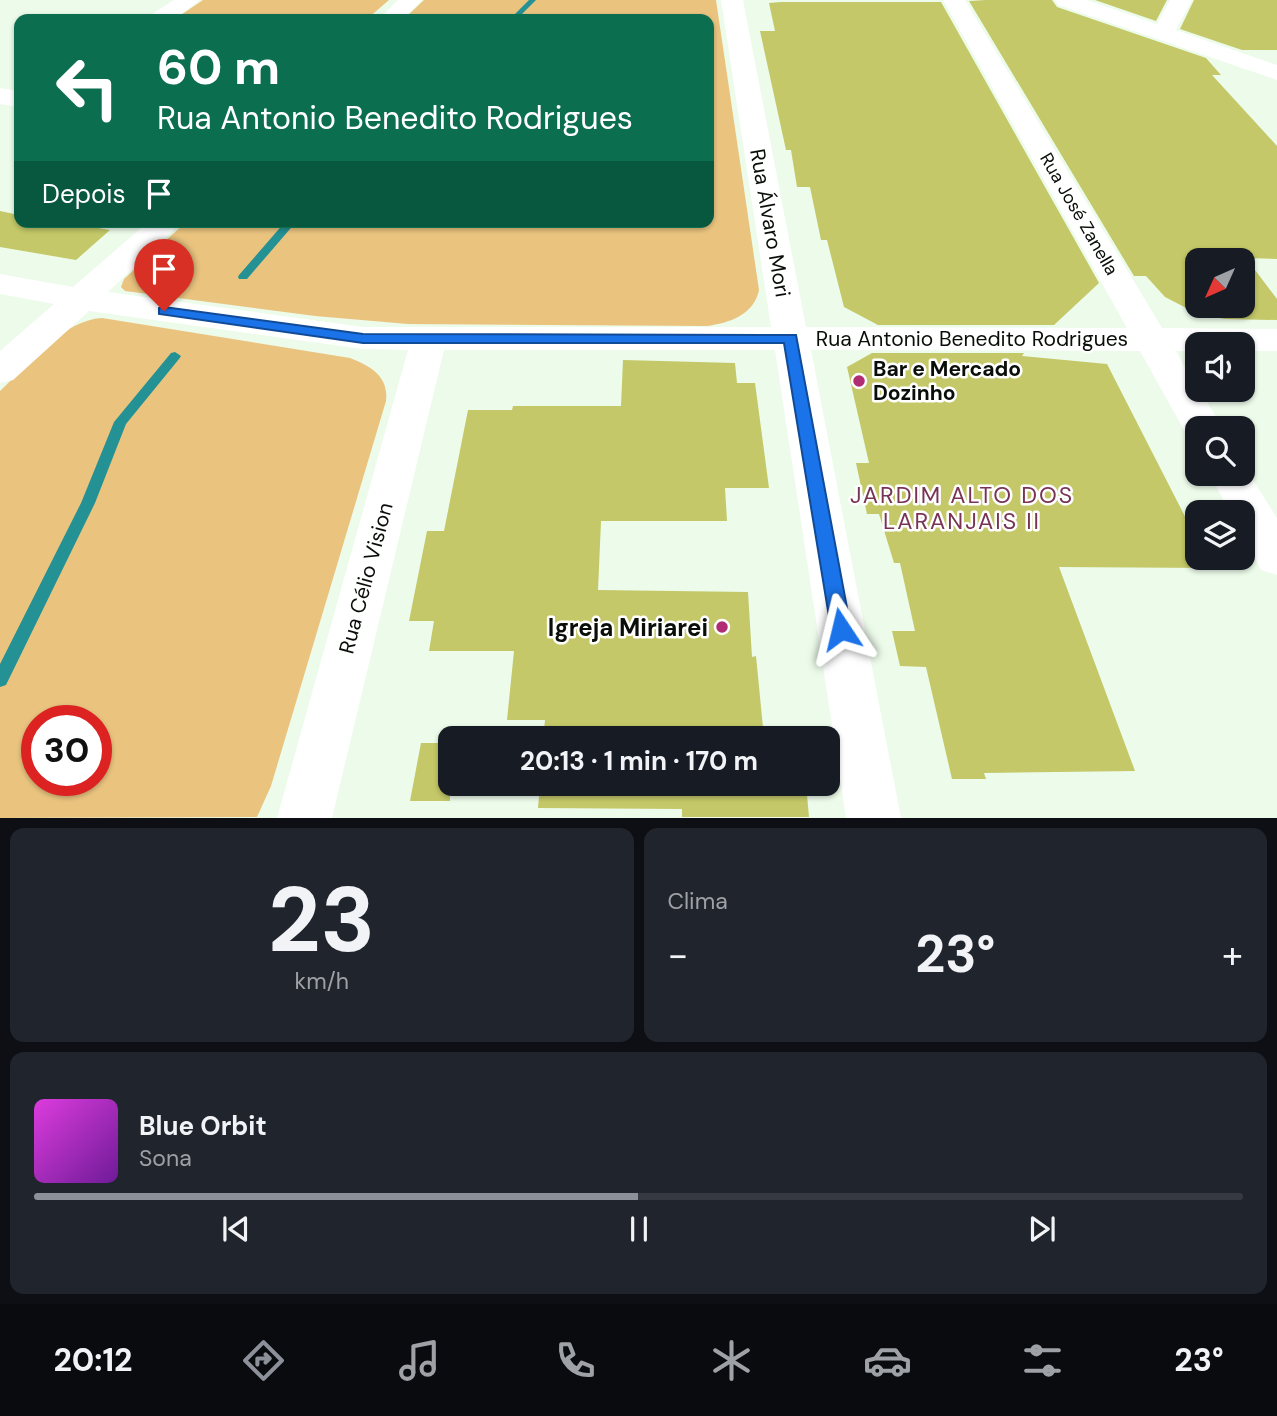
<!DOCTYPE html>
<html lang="pt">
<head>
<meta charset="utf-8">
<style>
  body { margin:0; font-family:"DM Sans",sans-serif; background:#20242c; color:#f1f3f6; height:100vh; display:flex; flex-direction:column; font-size:26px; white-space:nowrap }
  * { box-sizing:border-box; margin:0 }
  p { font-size:23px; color:#9ea1a6 }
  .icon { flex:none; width:38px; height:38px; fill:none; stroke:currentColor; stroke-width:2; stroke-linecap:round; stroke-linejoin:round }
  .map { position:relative; height:818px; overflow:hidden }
  .side { display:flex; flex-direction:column; gap:10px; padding:10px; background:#0d0f14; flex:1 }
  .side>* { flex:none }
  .top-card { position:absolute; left:14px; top:14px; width:700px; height:214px; border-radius:14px; box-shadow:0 2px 5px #0004; background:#0b6e4f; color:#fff; overflow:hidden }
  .needle { width:46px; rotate:225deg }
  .tools { position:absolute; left:1185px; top:248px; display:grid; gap:14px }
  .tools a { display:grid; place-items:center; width:70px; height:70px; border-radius:14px; background:#171b24; box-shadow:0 2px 5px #0004; font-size:35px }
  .speed { position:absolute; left:21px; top:705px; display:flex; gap:14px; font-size:35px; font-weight:700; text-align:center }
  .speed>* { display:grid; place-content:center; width:91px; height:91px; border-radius:50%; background:#171b24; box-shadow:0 2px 5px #0004; line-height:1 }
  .speed .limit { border:10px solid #d22; background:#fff; color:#111 }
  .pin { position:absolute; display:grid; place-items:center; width:60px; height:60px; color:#fff; margin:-72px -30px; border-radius:50% 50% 50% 0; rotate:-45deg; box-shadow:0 0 7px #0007 }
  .pin .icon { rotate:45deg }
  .me { position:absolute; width:77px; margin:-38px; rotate:350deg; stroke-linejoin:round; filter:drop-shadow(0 0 5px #0008) }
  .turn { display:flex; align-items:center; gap:24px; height:147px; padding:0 28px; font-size:32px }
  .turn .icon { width:91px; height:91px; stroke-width:2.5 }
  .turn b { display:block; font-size:49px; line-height:60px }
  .then { display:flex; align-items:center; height:66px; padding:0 28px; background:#0003; gap:14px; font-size:26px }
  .big { font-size:52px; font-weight:700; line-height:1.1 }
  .side .tile { flex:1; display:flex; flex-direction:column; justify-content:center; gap:10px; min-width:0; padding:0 24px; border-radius:14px; background:#20242c }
  .side .dial { align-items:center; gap:0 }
  .dial b { font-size:91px; line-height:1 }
  .song { display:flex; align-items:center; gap:21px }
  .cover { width:84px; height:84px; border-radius:10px; background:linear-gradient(135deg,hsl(300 70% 55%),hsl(280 70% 35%)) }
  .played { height:7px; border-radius:4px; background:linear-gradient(90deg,#8c9099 50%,#363941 50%) }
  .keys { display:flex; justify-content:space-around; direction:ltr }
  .heat { display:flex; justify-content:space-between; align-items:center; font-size:38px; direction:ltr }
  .side .tiles { flex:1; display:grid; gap:10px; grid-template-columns:1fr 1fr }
  .tile:last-child { grid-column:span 2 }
  .trip { position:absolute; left:438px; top:726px; width:402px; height:70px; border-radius:14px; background:#171b24; box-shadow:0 2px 5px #0004; font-weight:700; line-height:70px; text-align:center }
  .menu { display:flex; height:112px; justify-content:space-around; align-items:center; background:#090b0e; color:#9ea1a6 }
  .menu .icon { width:49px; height:49px }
  .menu .active { color:#8c9099 }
  .menu b { font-size:32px; color:#f1f3f6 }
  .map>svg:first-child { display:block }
  .green { fill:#eac47f; fill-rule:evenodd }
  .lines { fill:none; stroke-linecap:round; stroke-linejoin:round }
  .stream { fill:#249194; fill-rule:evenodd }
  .building { fill:#c4c868; fill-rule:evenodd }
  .minor { fill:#fff; fill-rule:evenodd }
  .route { fill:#1a73e8; stroke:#114b97; stroke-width:2 }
  .poi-dot { fill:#b02c73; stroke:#fff; stroke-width:2.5 }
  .labels { text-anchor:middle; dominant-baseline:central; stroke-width:5; stroke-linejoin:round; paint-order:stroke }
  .far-street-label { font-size:18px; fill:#0a0e09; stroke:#fff }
  .street-label { font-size:21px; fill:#0a0e09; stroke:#fff }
  .poi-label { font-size:21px; font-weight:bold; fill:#0a0e09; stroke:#fff; text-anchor:start }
  .neighbourhood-label { font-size:23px; letter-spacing:2px; fill:#773454; stroke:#fff }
  .near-poi-label { font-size:24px; font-weight:bold; fill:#0a0e09; stroke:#fff; text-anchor:end }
</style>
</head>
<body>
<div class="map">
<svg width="1277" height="818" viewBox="0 0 1277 818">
  <rect width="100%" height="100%" fill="#ecfbea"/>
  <g class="green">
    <path d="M203 0H389L367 19H175Z"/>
    <path d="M424 0H716L759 290C754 315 729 323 707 326L408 324 315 316 125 291 121 287 124 279 186 222H709V19H404Z"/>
    <path d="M102 318 350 358C371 366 389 377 386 401L271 786 257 817 0 818V391C28 365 63 320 102 318ZM37 721H96V780H37Z"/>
  </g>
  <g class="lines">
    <g class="stream">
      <path d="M529 0H536L517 19H510Z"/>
      <path d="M285 222H296L247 279H239L238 277 239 275Z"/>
      <path d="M175 352 181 356 179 359 126 424 95 503 6 685 0 687V664L81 503 114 422 171 353Z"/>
    </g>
  </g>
  <g class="building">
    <path d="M986 0H1052L1057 7 1206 58 1221 75H1212L1277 146V259L1246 258 1277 299V320L1225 319 1198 314 1165 297 1146 276H1134L969 1ZM1197 261H1242V306H1197Z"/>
    <path d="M1095 0H1167L1156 21Z"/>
    <path d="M1194 0H1277V50H1242L1180 29Z"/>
    <path d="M781 2H941L1099 283 1054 325H878L844 307 827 240H821L810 187H797L791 150H786L760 31H775L769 3Z"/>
    <path d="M0 211 19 215V222H63L110 230 76 260 0 247Z"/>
    <path d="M872 353H1024L1022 356 1107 364 1197 540V558H1206L1211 568 1059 567 1135 771 984 773 986 779H952L926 667 900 666 892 631H915L900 563H894L879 514H867L856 463H869L847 367Z"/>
    <path d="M623 360 735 363 737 383H755L769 488H725L727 521H601L598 590 748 592 752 657 756 656 764 738H543L545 720H507L514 651H429L434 621H409L427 531H444L468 410H512L513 406H621Z"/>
    <path d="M421 743H450V801H410Z"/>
    <path d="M540 784H806L809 817H682V809L538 808Z"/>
  </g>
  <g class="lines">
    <g class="minor">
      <path d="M174 0H200L175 19H149L152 14Z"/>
      <path d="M398 0H422L403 19H379Z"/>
      <path d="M721 0H743L806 327 1127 328 943 0H965L1162 328 1277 329V351H1242V345H1197V351H1176L1197 390H1200L1223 429H1197V441L1189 439 1140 351 811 350 901 818H846L775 350H444L332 818H277L408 350 363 349 89 311 13 380 0 383V351L54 304 0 294V274L73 287 148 222H182L108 292 363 327H771Z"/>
      <path d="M1055 0H1087L1157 24 1170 0H1192L1176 30 1277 65V80L1058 5Z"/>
      <path d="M0 88 19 91V107L0 104Z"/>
      <path d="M1242 463 1277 518V575L1261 570 1242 535V513H1230L1210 474H1242Z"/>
    </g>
  </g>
  <path class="route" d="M164 307 363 334 796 335 851 629 848 635 841 637 834 635 831 629 784 343H363L159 314V308Z"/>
  <g class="poi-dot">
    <circle cx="859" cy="381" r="7"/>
    <circle cx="722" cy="627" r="7"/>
  </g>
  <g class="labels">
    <g class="far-street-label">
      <text transform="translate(1079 214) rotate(60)">Rua José Zanella</text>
    </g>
    <g class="street-label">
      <text transform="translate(770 223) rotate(80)">Rua Álvaro Mori</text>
      <text x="972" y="339">Rua Antonio Benedito Rodrigues</text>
      <text transform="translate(366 578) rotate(-75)">Rua Célio Vision</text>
    </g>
    <g class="poi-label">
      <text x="873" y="369">Bar e Mercado<tspan x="873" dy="24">Dozinho</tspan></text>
    </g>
    <g class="neighbourhood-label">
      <text x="962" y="495">JARDIM ALTO DOS<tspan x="962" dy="26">LARANJAIS II</tspan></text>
    </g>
    <g class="near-poi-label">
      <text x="708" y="627">Igreja Miriarei</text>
    </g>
  </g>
</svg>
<div class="tools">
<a><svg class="needle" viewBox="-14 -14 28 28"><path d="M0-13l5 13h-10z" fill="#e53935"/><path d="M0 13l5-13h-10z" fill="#9ea1a6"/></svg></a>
<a><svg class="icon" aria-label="sound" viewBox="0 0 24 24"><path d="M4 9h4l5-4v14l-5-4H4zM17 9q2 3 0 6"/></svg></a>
<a><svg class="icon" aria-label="search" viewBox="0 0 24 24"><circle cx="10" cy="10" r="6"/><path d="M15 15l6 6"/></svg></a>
<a><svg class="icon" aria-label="layers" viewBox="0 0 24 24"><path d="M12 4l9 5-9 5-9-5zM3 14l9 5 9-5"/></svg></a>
</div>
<div class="speed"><div class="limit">30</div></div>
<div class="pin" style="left:164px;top:311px;background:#d93025"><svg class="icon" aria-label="arrive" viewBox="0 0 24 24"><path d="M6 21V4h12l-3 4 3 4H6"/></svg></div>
<svg class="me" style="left:841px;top:629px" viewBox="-20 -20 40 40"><path d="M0-17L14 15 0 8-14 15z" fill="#1a73e8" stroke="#fff" stroke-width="4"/></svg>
<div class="trip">20:13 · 1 min · 170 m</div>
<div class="top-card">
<div class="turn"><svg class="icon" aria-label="left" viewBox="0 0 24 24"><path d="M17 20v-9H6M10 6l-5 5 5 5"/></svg><div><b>60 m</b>Rua Antonio Benedito Rodrigues</div></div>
<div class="then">Depois<svg class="icon" aria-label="arrive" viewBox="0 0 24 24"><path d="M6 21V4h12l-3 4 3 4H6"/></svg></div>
</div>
</div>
<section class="side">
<div class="tiles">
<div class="tile dial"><b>23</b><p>km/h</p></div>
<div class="tile"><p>Clima</p>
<div class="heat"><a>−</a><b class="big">23°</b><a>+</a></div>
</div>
<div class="tile">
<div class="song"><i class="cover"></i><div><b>Blue Orbit</b><p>Sona</p></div></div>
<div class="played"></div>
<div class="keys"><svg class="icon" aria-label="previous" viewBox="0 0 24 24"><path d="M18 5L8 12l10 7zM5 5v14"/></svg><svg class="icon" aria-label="pause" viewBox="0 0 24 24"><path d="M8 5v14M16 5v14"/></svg><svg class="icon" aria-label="next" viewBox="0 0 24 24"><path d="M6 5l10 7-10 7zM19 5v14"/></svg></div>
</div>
</div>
</section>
<nav class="menu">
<b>20:12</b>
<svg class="icon active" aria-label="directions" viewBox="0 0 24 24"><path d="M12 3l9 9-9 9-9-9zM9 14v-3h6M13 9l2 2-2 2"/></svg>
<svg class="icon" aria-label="music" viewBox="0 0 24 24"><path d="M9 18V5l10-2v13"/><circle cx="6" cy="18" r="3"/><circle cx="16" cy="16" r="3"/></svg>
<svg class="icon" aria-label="phone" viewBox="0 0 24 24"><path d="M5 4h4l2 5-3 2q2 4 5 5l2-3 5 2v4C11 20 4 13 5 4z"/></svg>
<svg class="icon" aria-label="climate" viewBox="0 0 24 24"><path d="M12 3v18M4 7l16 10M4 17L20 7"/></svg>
<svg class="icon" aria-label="car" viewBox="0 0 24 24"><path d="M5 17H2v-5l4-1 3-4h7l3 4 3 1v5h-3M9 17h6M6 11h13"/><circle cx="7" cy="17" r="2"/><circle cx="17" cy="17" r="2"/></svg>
<svg class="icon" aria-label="filters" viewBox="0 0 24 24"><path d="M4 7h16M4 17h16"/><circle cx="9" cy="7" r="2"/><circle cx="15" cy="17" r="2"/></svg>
<b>23°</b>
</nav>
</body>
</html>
